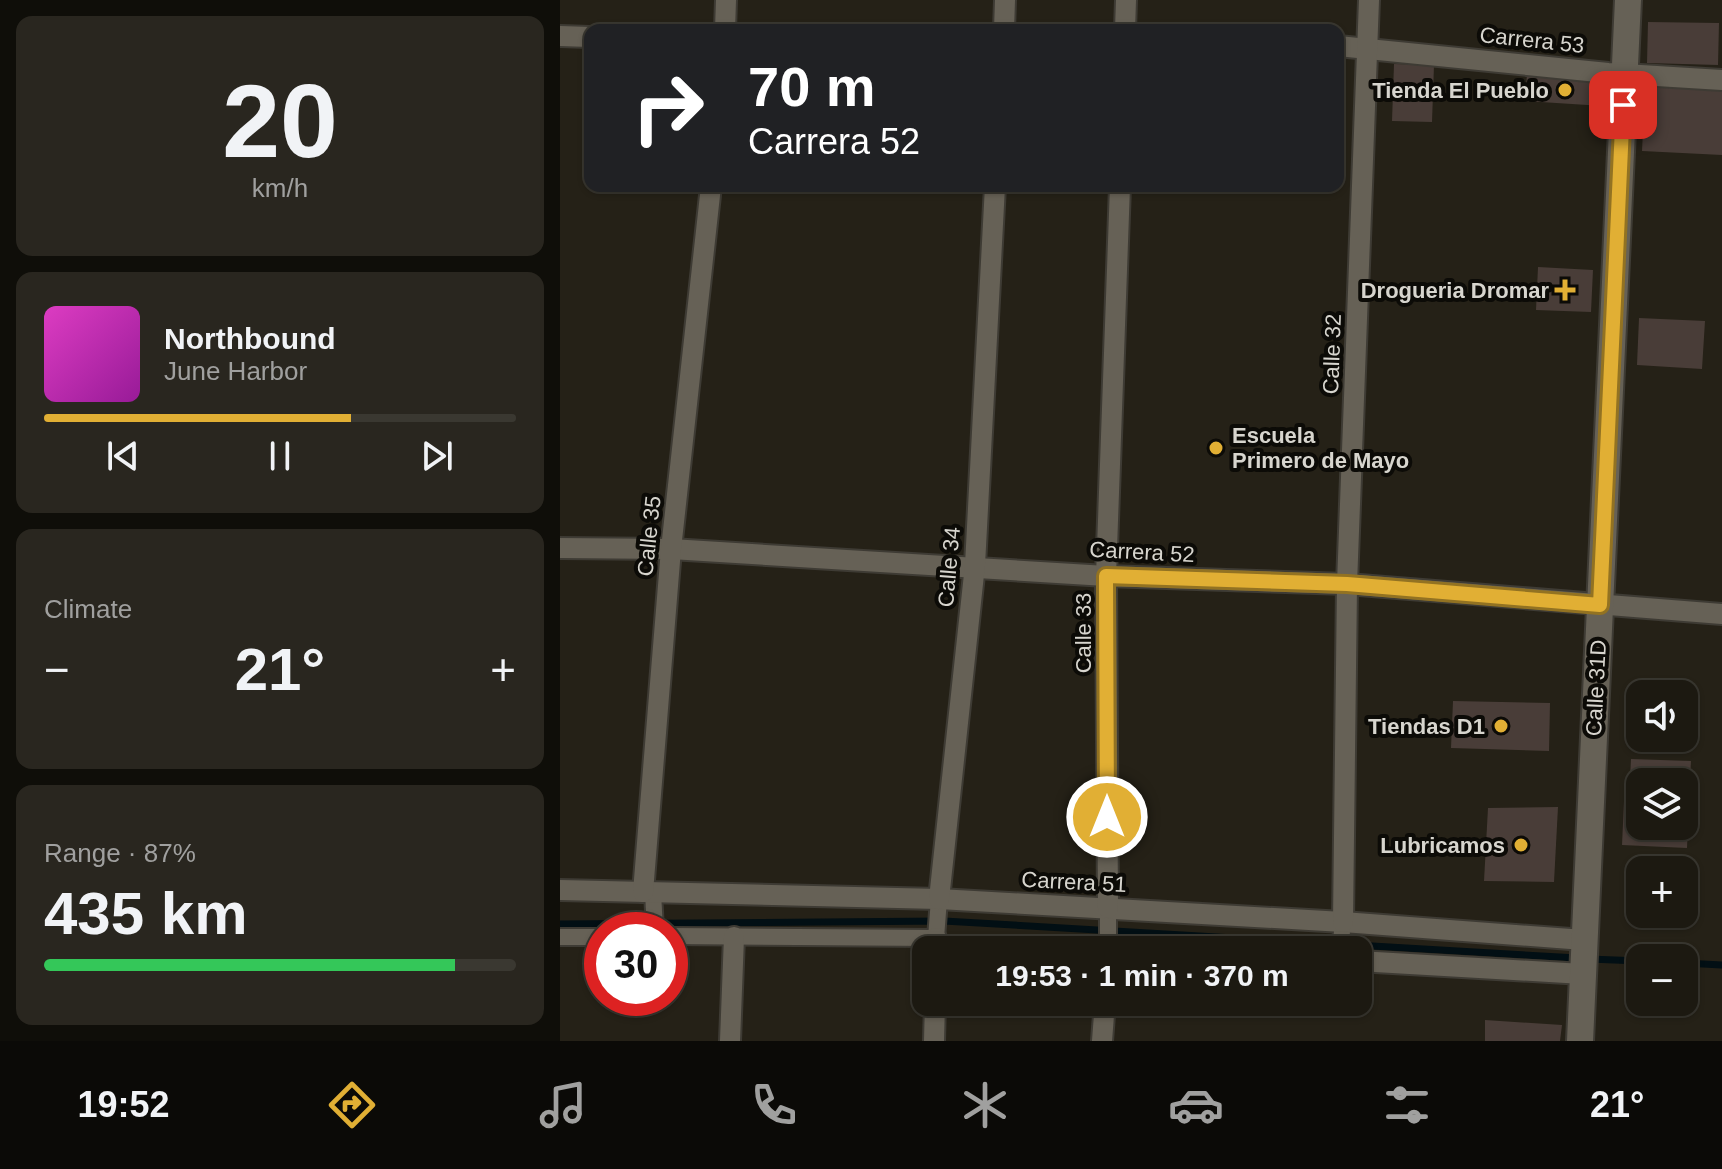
<!DOCTYPE html>
<html lang="en">
<head>
<meta charset="utf-8">
<style>
  body { margin:0; font-family:Arial,sans-serif; background:#29261f; color:#f1f3f6; height:100vh; display:flex; flex-direction:column; font-size:30px; white-space:nowrap }
  * { box-sizing:border-box; margin:0 }
  p { font-size:26px; color:#a0a09f }
  .icon { flex:none; width:44px; height:44px; fill:none; stroke:currentColor; stroke-width:2; stroke-linecap:round; stroke-linejoin:round }
  .map { position:relative; flex:1; overflow:hidden }
  .drawer { display:flex; flex-direction:column; gap:16px; padding:16px; background:#0f0e09; width:560px }
  .drawer>* { flex:none }
  .hud { position:absolute; left:24px; top:24px; width:760px; height:168px; border-radius:16px; box-shadow:0 2px 6px #0004,0 0 0 2px #3a3831; background:#202124; color:#fff; overflow:hidden }
  .controls { position:absolute; left:1066px; top:680px; display:grid; gap:16px }
  .controls a { display:grid; place-items:center; width:72px; height:72px; border-radius:16px; background:#1c1911; box-shadow:0 2px 6px #0004,0 0 0 2px #3a3831; font-size:40px }
  .speed { position:absolute; left:24px; top:912px; display:flex; gap:16px; font-size:40px; font-weight:700; text-align:center }
  .speed>* { display:grid; place-content:center; width:104px; height:104px; border-radius:50%; background:#1c1911; box-shadow:0 2px 6px #0004,0 0 0 2px #3a3831; line-height:1 }
  .speed .limit { border:12px solid #d22; background:#fff; color:#111 }
  .pin { position:absolute; display:grid; place-items:center; width:68px; height:68px; color:#fff; margin:-34px; border-radius:16px; box-shadow:0 4px 12px #0006 }
  .me { position:absolute; width:88px; margin:-44px; rotate:0deg; stroke-linejoin:round; filter:drop-shadow(0 0 6px #0008) }
  .turn { display:flex; align-items:center; gap:28px; height:168px; padding:0 32px; font-size:36px }
  .turn .icon { width:104px; height:104px; stroke-width:2.5 }
  .turn b { display:block; font-size:56px; line-height:68px }
  .big { font-size:60px; font-weight:800; line-height:1.1 }
  .drawer .tile { flex:1; display:flex; flex-direction:column; justify-content:center; gap:12px; min-width:0; padding:0 28px; border-radius:16px; background:#29261f }
  .drawer .dial { align-items:center; gap:0 }
  .dial b { font-size:104px; line-height:1 }
  .song { display:flex; align-items:center; gap:24px }
  .cover { width:96px; height:96px; border-radius:12px; background:linear-gradient(135deg,hsl(310 70% 55%),hsl(300 70% 35%)) }
  .played { height:8px; border-radius:4px; background:linear-gradient(90deg,#e1af34 65%,#3a3831 65%) }
  .keys { display:flex; justify-content:space-around; direction:ltr }
  .heat { display:flex; justify-content:space-between; align-items:center; font-size:44px; direction:ltr }
  .charge { height:12px; border-radius:6px; background:linear-gradient(90deg,#34c759 87%,#3a3831 0) }
  .trip { position:absolute; left:352px; top:936px; width:460px; height:80px; border-radius:16px; background:#1c1911; box-shadow:0 2px 6px #0004,0 0 0 2px #3a3831; font-weight:800; line-height:80px; text-align:center }
  .tab-bar { display:flex; height:128px; justify-content:space-around; align-items:center; background:#0b0a07; color:#a0a09f }
  .tab-bar .icon { width:56px; height:56px }
  .tab-bar .on { color:#e1af34 }
  .tab-bar b { font-size:36px; color:#f1f3f6 }
  main { display:flex; flex:1; min-height:0 }
  .map>svg:first-child { display:block }
  .lines { fill:none; stroke-linecap:round; stroke-linejoin:round }
  .stream { stroke:#020f14; stroke-width:7 }
  .building { fill:#493d38 }
  .pedestrian-casing { stroke:#3e3b34; stroke-width:20 }
  .minor-casing { stroke:#3e3b34; stroke-width:24 }
  .tertiary-casing { stroke:#3e3b34; stroke-width:30 }
  .pedestrian { stroke:#666156; stroke-width:16 }
  .minor { stroke:#666156; stroke-width:20 }
  .tertiary { stroke:#666156; stroke-width:26 }
  .route-casing { stroke:#927222; stroke-width:20 }
  .route { stroke:#e1af34; stroke-width:14 }
  .poi-dot { fill:#e1af34; stroke:#0c0b07; stroke-width:3 }
  .labels { text-anchor:middle; dominant-baseline:central; stroke-width:8; stroke-linejoin:round; paint-order:stroke }
  .street-label { font-size:22px; fill:#d7d5ce; stroke:#0c0b07 }
  .poi-label { font-size:22px; font-weight:bold; fill:#d7d5ce; stroke:#0c0b07; text-anchor:end }
</style>
</head>
<body>
<main>
<section class="drawer">
<div class="tile dial"><b>20</b><p>km/h</p></div>
<div class="tile">
<div class="song"><i class="cover"></i><div><b>Northbound</b><p>June Harbor</p></div></div>
<div class="played"></div>
<div class="keys"><svg class="icon" aria-label="previous" viewBox="0 0 24 24"><path d="M18 5L8 12l10 7zM5 5v14"/></svg><svg class="icon" aria-label="pause" viewBox="0 0 24 24"><path d="M8 5v14M16 5v14"/></svg><svg class="icon" aria-label="next" viewBox="0 0 24 24"><path d="M6 5l10 7-10 7zM19 5v14"/></svg></div>
</div>
<div class="tile"><p>Climate</p>
<div class="heat"><a>−</a><b class="big">21°</b><a>+</a></div>
</div>
<div class="tile"><p>Range · 87%</p><b class="big">435 km</b><div class="charge"></div></div>
</section>
<div class="map">
<svg width="1162" height="1041" viewBox="0 0 1162 1041">
  <rect width="100%" height="100%" fill="#252117"/>
  <g class="lines">
    <g class="stream">
      <path d="M0 924 384 921 1017 958"/>
      <path d="M1029 959 1080 961"/>
      <path d="M1124 963 1162 965"/>
    </g>
  </g>
  <g class="building">
    <path d="M1088 22 1159 23 1158 65 1087 63Z"/>
    <path d="M834 64 874 65 872 122 832 121Z"/>
    <path d="M967 74 1045 79 1043 106 965 101Z"/>
    <path d="M1085 87 1162 90V155L1082 151Z"/>
    <path d="M978 267 1033 270 1031 312 976 310Z"/>
    <path d="M1079 318 1145 321 1142 369 1077 365Z"/>
    <path d="M893 701 990 703 989 751 891 748Z"/>
    <path d="M1071 759 1131 761 1129 800H1124V782H1080V799L1069 798Z"/>
    <path d="M1064 801 1080 802V826H1124V804H1129L1127 848 1062 845Z"/>
    <path d="M998 807 994 882 924 881 928 808Z"/>
    <path d="M925 1020 1002 1025 1000 1041H925Z"/>
  </g>
  <g class="lines">
    <g class="pedestrian-casing">
      <g id="pedestrian">
        <path d="M93 892 95 930"/>
        <path d="M548 908V936"/>
        <path d="M110 936 376 938 379 899"/>
        <path d="M0 937H42"/>
        <path d="M780 950 783 922"/>
      </g>
    </g>
    <g class="minor-casing">
      <g id="minor">
        <path d="M165 30 166 0"/>
        <path d="M444 30 445 0"/>
        <path d="M565 30 566 0"/>
        <path d="M0 36 30 37"/>
        <path d="M778 46 1048 73 1162 80"/>
        <path d="M0 548 111 549 546 576 787 584 1162 614"/>
        <path d="M0 890 379 899 783 922 1024 940"/>
        <path d="M83 892 111 549 151 186"/>
        <path d="M379 899 415 565 435 186"/>
        <path d="M548 908 546 576 560 186"/>
        <path d="M783 922 787 584 809 0"/>
        <path d="M376 950V938"/>
        <path d="M548 950V944"/>
        <path d="M798 961 1023 974"/>
        <path d="M170 1041 174 937"/>
        <path d="M374 1041 375 1002"/>
        <path d="M542 1041 545 1002"/>
      </g>
    </g>
    <g class="tertiary-casing">
      <path id="tertiary" d="M1020 1041 1068 0"/>
    </g>
    <use href="#pedestrian" class="pedestrian"/>
    <use href="#minor" class="minor"/>
    <use href="#tertiary" class="tertiary"/>
  </g>
  <g class="lines">
    <g class="route-casing">
      <path id="route" d="M547 817 546 576 787 584 1040 605 1063 105"/>
    </g>
    <use href="#route" class="route"/>
  </g>
  <g class="poi-dot">
    <circle cx="1005" cy="90" r="8"/>
    <path d="M1001 278h8v8h8v8h-8v8h-8v-8h-8v-8h8z"/>
    <circle cx="656" cy="448" r="8"/>
    <circle cx="941" cy="726" r="8"/>
    <circle cx="961" cy="845" r="8"/>
  </g>
  <g class="labels">
    <g class="street-label">
      <text transform="translate(972 40) rotate(6)">Carrera 53</text>
      <text transform="translate(772 354) rotate(-88)">Calle 32</text>
      <text transform="translate(89 536) rotate(-84)">Calle 35</text>
      <text transform="translate(582 552) rotate(3)">Carrera 52</text>
      <text transform="translate(389 567) rotate(-85)">Calle 34</text>
      <text transform="translate(523 633) rotate(-90)">Calle 33</text>
      <text transform="translate(1036 688) rotate(-87)">Calle 31D</text>
      <text transform="translate(514 882) rotate(3)">Carrera 51</text>
    </g>
    <g class="poi-label">
      <text x="989" y="90">Tienda El Pueblo</text>
      <text x="989" y="290">Drogueria Dromar</text>
      <text x="672" y="435" text-anchor="start">Escuela<tspan x="672" dy="25">Primero de Mayo</tspan></text>
      <text x="925" y="726">Tiendas D1</text>
      <text x="945" y="845">Lubricamos</text>
    </g>
  </g>
</svg>
<div class="controls">
<a><svg class="icon" aria-label="sound" viewBox="0 0 24 24"><path d="M4 9h4l5-4v14l-5-4H4zM17 9q2 3 0 6"/></svg></a>
<a><svg class="icon" aria-label="layers" viewBox="0 0 24 24"><path d="M12 4l9 5-9 5-9-5zM3 14l9 5 9-5"/></svg></a>
<a>+</a>
<a>−</a>
</div>
<div class="speed"><div class="limit">30</div></div>
<div class="pin" style="left:1063px;top:105px;background:#d93025"><svg class="icon" aria-label="arrive" viewBox="0 0 24 24"><path d="M6 21V4h12l-3 4 3 4H6"/></svg></div>
<svg class="me" style="left:547px;top:817px" viewBox="-20 -20 40 40"><circle r="17" fill="#e1af34" stroke="#fff" stroke-width="3"/><path d="M0-11L8 9 0 5-8 9z" fill="#fff"/></svg>
<div class="trip">19:53 · 1 min · 370 m</div>
<div class="hud">
<div class="turn"><svg class="icon" aria-label="right" viewBox="0 0 24 24"><path d="M7 20v-9h11M14 6l5 5-5 5"/></svg><div><b>70 m</b>Carrera 52</div></div>
</div>
</div>
</main>
<nav class="tab-bar">
<b>19:52</b>
<svg class="icon on" aria-label="directions" viewBox="0 0 24 24"><path d="M12 3l9 9-9 9-9-9zM9 14v-3h6M13 9l2 2-2 2"/></svg>
<svg class="icon" aria-label="music" viewBox="0 0 24 24"><path d="M9 18V5l10-2v13"/><circle cx="6" cy="18" r="3"/><circle cx="16" cy="16" r="3"/></svg>
<svg class="icon" aria-label="phone" viewBox="0 0 24 24"><path d="M5 4h4l2 5-3 2q2 4 5 5l2-3 5 2v4C11 20 4 13 5 4z"/></svg>
<svg class="icon" aria-label="climate" viewBox="0 0 24 24"><path d="M12 3v18M4 7l16 10M4 17L20 7"/></svg>
<svg class="icon" aria-label="car" viewBox="0 0 24 24"><path d="M5 17H2v-5l4-1 3-4h7l3 4 3 1v5h-3M9 17h6M6 11h13"/><circle cx="7" cy="17" r="2"/><circle cx="17" cy="17" r="2"/></svg>
<svg class="icon" aria-label="filters" viewBox="0 0 24 24"><path d="M4 7h16M4 17h16"/><circle cx="9" cy="7" r="2"/><circle cx="15" cy="17" r="2"/></svg>
<b>21°</b>
</nav>
</body>
</html>
